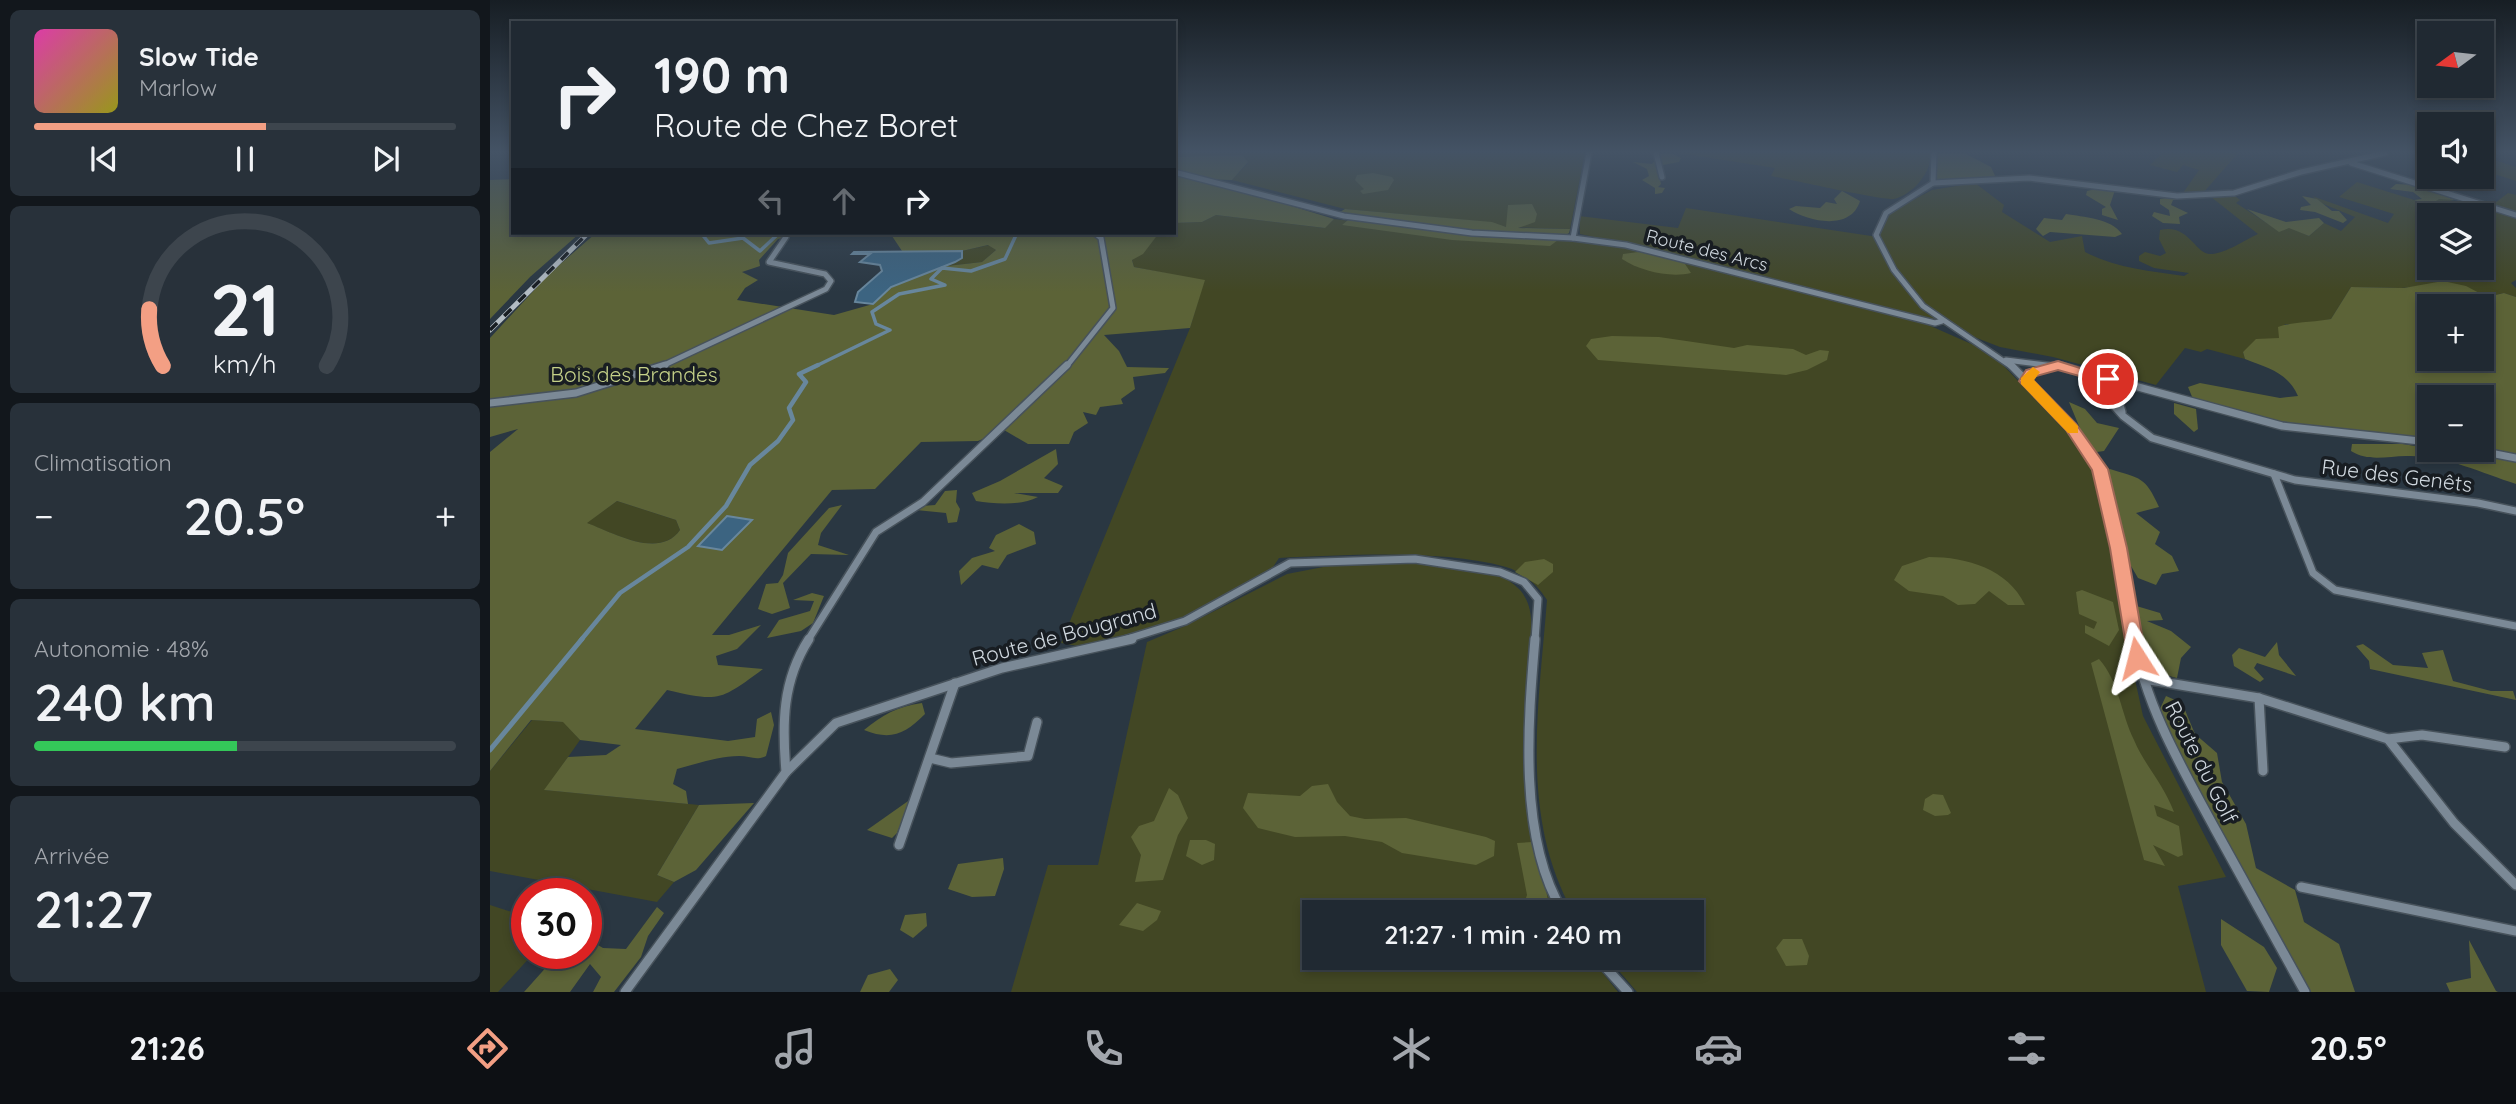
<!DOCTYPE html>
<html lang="fr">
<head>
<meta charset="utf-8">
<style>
  body { margin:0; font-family:Quicksand,sans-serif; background:#28313a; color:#f1f3f6; height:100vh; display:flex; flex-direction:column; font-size:26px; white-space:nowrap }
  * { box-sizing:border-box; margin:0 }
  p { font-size:23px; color:#a2a6ac }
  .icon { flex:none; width:38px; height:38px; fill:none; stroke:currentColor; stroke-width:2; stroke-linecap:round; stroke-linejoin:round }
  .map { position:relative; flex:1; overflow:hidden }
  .sheet { display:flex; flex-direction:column; gap:10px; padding:10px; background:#12171c; width:490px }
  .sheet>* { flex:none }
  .hud { position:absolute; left:21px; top:21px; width:665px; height:214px; border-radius:0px; box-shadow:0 4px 10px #0003,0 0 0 2px #3d454d; background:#202932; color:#f1f3f6; overflow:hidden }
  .needle { width:46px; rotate:255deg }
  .fabs { position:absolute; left:1927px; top:21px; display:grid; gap:14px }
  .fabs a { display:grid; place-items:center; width:77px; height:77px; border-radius:0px; background:#202932; box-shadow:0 4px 10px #0003,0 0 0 2px #3d454d; font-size:35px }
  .speed { position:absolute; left:21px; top:878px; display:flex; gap:14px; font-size:35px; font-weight:700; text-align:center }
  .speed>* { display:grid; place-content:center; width:91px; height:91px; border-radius:50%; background:#202932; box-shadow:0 4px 10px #0003,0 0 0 2px #3d454d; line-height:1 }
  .speed .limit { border:10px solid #d22; background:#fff; color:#111 }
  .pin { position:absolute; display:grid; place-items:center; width:60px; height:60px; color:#fff; margin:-30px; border:4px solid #fff; border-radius:50%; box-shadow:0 2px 7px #0007 }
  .me { position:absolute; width:77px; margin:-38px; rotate:351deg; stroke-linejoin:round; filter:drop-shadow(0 0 5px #0008) }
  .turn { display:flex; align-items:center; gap:24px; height:147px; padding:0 28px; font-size:32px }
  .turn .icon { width:91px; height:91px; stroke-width:2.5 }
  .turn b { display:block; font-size:49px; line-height:60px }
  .lanes { display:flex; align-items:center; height:66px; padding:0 28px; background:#0003; justify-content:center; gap:35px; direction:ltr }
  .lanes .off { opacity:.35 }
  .big { font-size:52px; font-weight:600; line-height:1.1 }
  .sheet .tile { flex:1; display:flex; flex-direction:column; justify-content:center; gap:10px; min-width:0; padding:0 24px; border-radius:10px; background:#28313a }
  .sheet .dial { align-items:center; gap:0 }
  .dial svg { height:182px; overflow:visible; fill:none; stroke:#3d454d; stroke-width:7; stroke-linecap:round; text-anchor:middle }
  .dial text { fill:#f1f3f6; stroke:none }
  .song { display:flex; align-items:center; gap:21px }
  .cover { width:84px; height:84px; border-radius:10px; background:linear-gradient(135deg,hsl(320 70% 55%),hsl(60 70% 35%)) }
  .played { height:7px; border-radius:4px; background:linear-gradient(90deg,#f39f84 55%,#3d454d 55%) }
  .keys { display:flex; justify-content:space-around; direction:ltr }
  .heat { display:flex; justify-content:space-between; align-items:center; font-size:38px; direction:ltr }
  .charge { height:10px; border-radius:5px; background:linear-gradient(90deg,#34c759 48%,#3d454d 0) }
  .trip { position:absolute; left:812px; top:900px; width:402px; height:70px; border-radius:0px; background:#202932; box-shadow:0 4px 10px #0003,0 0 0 2px #3d454d; font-weight:600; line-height:70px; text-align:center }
  .menu { display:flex; height:112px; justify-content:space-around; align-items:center; background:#0d1014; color:#a2a6ac }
  .menu .icon { width:49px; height:49px }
  .menu .selected { color:#f39f84 }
  .menu b { font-size:32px; color:#f1f3f6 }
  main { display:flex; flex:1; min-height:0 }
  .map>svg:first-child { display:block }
  .green { fill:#424724; fill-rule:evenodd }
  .forest { fill:#5c6337; fill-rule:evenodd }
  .water { fill:#3c6481; stroke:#68879d; stroke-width:2 }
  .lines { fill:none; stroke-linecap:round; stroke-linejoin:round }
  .stream-far2 { stroke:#68879d; stroke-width:3.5 }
  .stream-far1 { stroke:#68879d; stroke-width:4.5 }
  .stream { stroke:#68879d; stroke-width:5 }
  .minor-far2-casing { stroke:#47525b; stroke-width:8 }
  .minor-far1-casing { stroke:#47525b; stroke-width:10 }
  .minor-casing { stroke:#47525b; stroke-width:12 }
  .minor-far2 { stroke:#7b8996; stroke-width:5 }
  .minor-far1 { stroke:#7b8996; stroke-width:7 }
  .minor { stroke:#7b8996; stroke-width:9 }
  .rail-casing { stroke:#b3bcc3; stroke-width:5 }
  .rail { stroke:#181d22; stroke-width:3.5; stroke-dasharray:10; stroke-linecap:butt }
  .route { fill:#f39f84; stroke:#9e6756; stroke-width:2 }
  .slow { fill:#f59e0b }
  .labels { text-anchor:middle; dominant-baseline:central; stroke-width:7; stroke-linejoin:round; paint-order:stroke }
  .far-street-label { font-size:18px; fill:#d0d8df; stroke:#181d22 }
  .park-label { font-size:21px; fill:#c5d188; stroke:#181d22 }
  .street-label { font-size:21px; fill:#d0d8df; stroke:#181d22 }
</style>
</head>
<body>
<main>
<section class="sheet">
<div class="tile">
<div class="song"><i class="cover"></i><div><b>Slow Tide</b><p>Marlow</p></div></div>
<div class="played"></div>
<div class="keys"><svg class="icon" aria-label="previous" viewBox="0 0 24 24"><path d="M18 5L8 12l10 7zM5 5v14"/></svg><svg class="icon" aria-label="pause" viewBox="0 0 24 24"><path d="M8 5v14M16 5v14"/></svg><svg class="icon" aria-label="next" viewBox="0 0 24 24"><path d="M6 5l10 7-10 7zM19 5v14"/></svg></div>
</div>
<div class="tile dial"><svg viewBox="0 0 100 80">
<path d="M14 69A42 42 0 1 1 86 69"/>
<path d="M14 69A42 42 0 0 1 8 44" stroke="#f39f84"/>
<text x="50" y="56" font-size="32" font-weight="700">21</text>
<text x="50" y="72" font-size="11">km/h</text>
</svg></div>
<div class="tile"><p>Climatisation</p>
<div class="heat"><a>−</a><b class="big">20.5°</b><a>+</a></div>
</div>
<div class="tile"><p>Autonomie · 48%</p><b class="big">240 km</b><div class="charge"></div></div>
<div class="tile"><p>Arrivée</p><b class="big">21:27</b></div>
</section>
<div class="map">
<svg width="2026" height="992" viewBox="0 0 2026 992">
  <rect width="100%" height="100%" fill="#2a3742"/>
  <g class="green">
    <path d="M684 153H1095L1080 229 1016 227 986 221 855 209 742 180 758 163 752 155 684 157Z"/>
    <path d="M1189 153H1439L1441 157C1438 176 1423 194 1404 199 1394 201 1298 179 1281 176L1285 168Z"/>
    <path d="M1672 153H1748L1713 193H1693L1709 170 1693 165 1687 172 1660 165Z"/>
    <path d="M1992 156 2026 167V181L1992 170Z"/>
    <path d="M1867 182 1940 205 1951 197 1995 211 2018 193 2026 195V280L2021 283 2026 288V297L2014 293 1997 297C1957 276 1952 286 1911 288 1895 288 1878 287 1861 287L1841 319 1813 325 1795 324 1789 338 1753 352 1755 359 1717 349 1711 352 1695 348 1666 385 1563 357 1510 347 1435 318 1436 324 1486 346 1513 365 1582 438 1603 470 1614 515 1628 602 1653 716 1736 877 1688 886 1716 992H1147L1117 957H1202V912H1083C1029 816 1049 705 1057 600 1048 585 1033 572 1016 567 951 549 857 555 789 558L779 573 690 619 657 631 593 647 571 643 700 328 714 281 644 267 642 260 669 233H684V223L712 222 726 215 834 228 844 219 989 237 1080 240 1135 247 1354 300 1180 253 1090 234 1089 216 1188 228 1196 208 1388 237 1400 212 1442 190 1485 183 1514 205 1512 212 1560 242 1592 236 1595 252C1625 268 1660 271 1694 276L1699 273 1664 268 1649 261V256L1655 252 1670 256 1676 253 1669 239 1670 230C1700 223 1705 256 1722 254 1736 253 1755 240 1768 234L1721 197 1745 196 1750 200 1746 203 1789 231 1799 227 1819 236 1834 223 1851 231 1865 217 1831 203 1822 196 1898 223 1904 214 1849 197ZM1939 215H1992V268H1939Z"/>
    <path d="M499 245 506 250 492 262 448 267 472 251Z"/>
    <path d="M127 501 186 520 190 530C169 560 122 532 96 523Z"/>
    <path d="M859 562C900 562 1000 557 1029 589 1048 609 1040 640 1038 665 1031 754 1034 828 1066 912H824V957H1100L1128 992H521L558 865H608L657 642 695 626 797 574Z"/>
    <path d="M42 720 74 722 90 740 55 790 209 805 167 875 184 882 167 902 0 871V771Z"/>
    <path d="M0 905 37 917V954H43L8 992H0Z"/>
  </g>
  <g class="forest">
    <path d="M1181 153 1191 158 1189 162 1173 165 1168 170 1171 184 1168 187 1175 188 1172 193 1165 194V188L1152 180 1159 176 1157 169 1143 162 1162 164 1170 154Z"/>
    <path d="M1444 153H1474L1501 167 1506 178 1443 183Z"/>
    <path d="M752 155 758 162 742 180 712 179 844 219 835 228 726 215 712 222 684 223V157Z"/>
    <path d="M883 173 902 177 904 180 898 190 873 194 870 191 874 189 865 180 867 175Z"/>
    <path d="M23 179V233H90L40 277 0 319V180Z"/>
    <path d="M1906 184 1927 185 1965 200 1949 199 1940 205 1924 200 1932 199 1923 192 1900 189Z"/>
    <path d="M1610 188 1625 190 1620 205 1628 220 1612 215V209L1616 207 1596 195 1597 191Z"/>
    <path d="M1352 191 1370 201C1361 231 1319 222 1299 209L1306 206 1330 208 1336 202 1347 204 1344 199Z"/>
    <path d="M1812 196 1827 199 1842 211H1849L1857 220 1853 223 1825 212 1810 210 1811 207 1821 205Z"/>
    <path d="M1682 197 1689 200H1683L1681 205 1698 213 1689 217 1690 224 1673 223 1662 216 1664 212 1680 216 1679 210 1670 204V199Z"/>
    <path d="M1042 204 1047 214 1045 222 1028 228 1080 229 1079 233 1074 236 982 233 853 217 850 212 855 209 1002 222 1016 227 1018 205Z"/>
    <path d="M1757 209 1796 222 1829 218 1834 223 1819 236 1799 228 1789 232Z"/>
    <path d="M1576 214C1593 217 1621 218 1632 234L1625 237 1560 232 1553 236 1546 229 1554 218 1572 220Z"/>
    <path d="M858 220 989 237 1068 240 1060 246 962 240 852 225Z"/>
    <path d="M106 233H312L288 239 269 260 270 266 252 272 268 280 255 288 247 300 344 315 383 304 392 291 448 267 492 262 506 250 498 245 472 251H412L400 233H669L653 254 642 260 644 267 715 280 700 328 614 335 629 351 637 367 679 368 675 373 643 377 645 389 631 399 633 404 610 407 606 415 593 412 598 423 584 432 579 444H538L514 430 488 441 431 442 385 489 342 490 222 635H239L271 625 247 649 226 656 228 665 273 669C230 701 229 702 177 690L145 729 238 741 265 737 267 719 281 712 284 725 276 756C266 761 260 756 249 756 228 756 207 764 187 769L183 784 196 791 198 804 54 790 78 757 116 755 131 745 90 740 73 722 41 720 0 771V452L28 429 0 437V338L60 273ZM127 501 186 520 190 530C169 560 122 532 97 523Z"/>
    <path d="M1156 251 1191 258 1201 273C1180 278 1150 271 1132 259L1133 254Z"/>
    <path d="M1953 281 1976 286 1997 297 2014 293 2026 297V484C1992 473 1957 456 1920 456 1900 455 1880 463 1861 451L1862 444H1913L2001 459 2012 454 1992 448V397H1939V438L1851 431 1786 421 1703 399 1698 387 1710 383 1790 398 1808 396C1797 372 1778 368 1755 359L1753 352 1766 339 1789 338 1788 327C1800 322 1826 322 1841 319L1861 287 1914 288ZM1939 306H1992V359H1939Z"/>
    <path d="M1122 336 1169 337 1244 348 1257 345 1303 349 1316 355 1330 350 1339 351 1337 360 1317 370 1296 375 1108 360 1096 346 1101 339Z"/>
    <path d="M1579 402 1595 409 1607 423 1629 428 1614 451 1607 452 1594 438Z"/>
    <path d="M1684 403 1706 409 1708 429 1704 432 1684 414Z"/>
    <path d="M566 449 568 464 554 478 573 486 568 493H524L548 497C530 506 505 504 486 501L482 493 510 481Z"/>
    <path d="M1620 469C1651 479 1655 476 1669 507L1646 513 1670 532 1665 544 1682 556 1689 571 1672 574 1666 585 1648 578 1634 554 1614 471Z"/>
    <path d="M467 490 466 502 470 509 467 522 458 523 456 513 426 510 432 506 445 505 455 491Z"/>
    <path d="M352 505 331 533 328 545 359 555 321 554 293 583 300 608 282 614 268 609 276 584 288 583 293 575 298 553 339 508Z"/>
    <path d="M529 524 544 532 546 544 517 555 508 569 492 565 471 585 469 571 482 558 505 551 499 548 506 535Z"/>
    <path d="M1439 557C1477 557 1518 569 1535 605H1518L1499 591 1485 604 1468 605 1453 596 1419 591 1404 580 1412 566Z"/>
    <path d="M1054 559 1063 564V572L1048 585 1025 572 1035 562Z"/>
    <path d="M1592 590 1623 602 1629 630 1619 646 1595 633V625L1604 629 1607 622 1589 614 1586 592Z"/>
    <path d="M322 593 334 596 323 623 311 631 277 638 289 620 320 611 324 601 303 600Z"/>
    <path d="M1643 605 1670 613 1673 620 1657 621 1681 631 1701 647 1691 658 1687 678C1642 667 1640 647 1643 605Z"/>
    <path d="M1787 642 1789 655 1806 676 1767 663 1764 668 1774 679 1770 682 1744 666 1742 655 1749 648 1775 657Z"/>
    <path d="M1873 644 1903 665 1938 668 1932 653 1953 650 1963 681 2001 691H2023L2026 700 1880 669 1879 661 1866 646Z"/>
    <path d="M1609 659C1629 681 1631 714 1644 740 1655 766 1673 783 1684 812L1664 805 1667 816 1689 826 1693 855 1688 857 1663 845 1675 866 1654 860 1601 663Z"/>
    <path d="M1676 696 1692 703 1705 734 1727 753 1732 782 1756 824 1766 868 1805 890 1814 922 1849 944 1865 992H1815L1668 713Z"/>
    <path d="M432 703 435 714C415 734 401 741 374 730 392 715 408 706 432 703Z"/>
    <path d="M838 784 847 802 860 816 875 819 916 818 996 837 1005 841 1004 856 986 865 912 853 892 842 855 836 805 837 768 828 753 808 758 793 810 796 822 786Z"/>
    <path d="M679 788 688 795 698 818 688 835 673 880 645 882 651 855 641 837 649 826 664 821Z"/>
    <path d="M1443 794 1453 795 1461 813 1458 815 1445 816 1433 810 1435 799Z"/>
    <path d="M421 799 407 833 402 838 377 830Z"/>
    <path d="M264 803 206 870 184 882 167 875 209 805Z"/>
    <path d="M700 840H716L725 844 724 860 712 865 696 856Z"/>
    <path d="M1042 842 1055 884 1060 912H1042L1034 904 1037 895 1027 843Z"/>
    <path d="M513 858 514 869 505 896 482 897 458 889 468 864Z"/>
    <path d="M647 903 671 911 667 920 653 931 629 925Z"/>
    <path d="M167 907 174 913 158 936 151 957 124 992H103L111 977 100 964 80 992H34L68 954H96V938L113 948 136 949Z"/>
    <path d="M436 913 437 926 423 938 410 930 415 915Z"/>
    <path d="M1731 919 1774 947 1787 968 1779 992 1757 991 1731 945Z"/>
    <path d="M1293 939H1312L1319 956 1317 965 1296 966 1286 948Z"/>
    <path d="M1979 940 2006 991 2008 992H1960L1956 983 1981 978Z"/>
    <path d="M400 969 408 980 399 992H370L378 975Z"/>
  </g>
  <g class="water">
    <path d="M472 251V258L465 262 401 287 383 304 365 302 368 292 392 271 390 265 370 262 380 254H362L364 252Z"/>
    <path d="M237 516 262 520 232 550 208 546Z"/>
  </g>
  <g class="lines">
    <g class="stream-far2">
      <path d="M211 233 219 243 253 238 270 251 287 235 307 233"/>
      <path d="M324 367 400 330 386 324 382 312 409 294 455 285 441 279 452 268 481 271 515 259 527 233"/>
    </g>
    <path class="stream-far1" d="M91 640 130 593 198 547 236 506 260 465 288 441 303 420 299 408 316 382 309 374 328 365"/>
    <path class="stream" d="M0 750 92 639"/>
    <g class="minor-far2-casing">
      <g id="minor-far2">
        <path d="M1166 153 1172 177"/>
        <path d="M1444 153 1443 183 1396 213 1386 235 1404 270 1433 306 1522 367"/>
        <path d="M1861 163 2026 215"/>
        <path d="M684 172 854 216 982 233 1083 238 1136 245 1445 323 1452 321"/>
        <path d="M1443 183 1539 178 1687 196 1744 193 1811 172 1895 153"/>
        <path d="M1083 238 1099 153"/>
        <path d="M1516 360 1573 367"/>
        <path d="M170 367 336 289 341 281 335 274 279 262 296 237 295 233"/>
        <path d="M576 367 623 308 611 238 605 233"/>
      </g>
    </g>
    <g class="minor-far1-casing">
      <g id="minor-far1">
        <path d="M1521 365 1581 427 1610 469 1644 640"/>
        <path d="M1567 365 1792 426 1939 442"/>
        <path d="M1602 375 1607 387 1633 416 1662 438 1805 480 1988 503 2026 511"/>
        <path d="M1536 381 1541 373 1564 366"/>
        <path d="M0 403 86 393 175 365"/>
        <path d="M1632 412 1628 398 1634 384"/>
        <path d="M1985 450 2026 458"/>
        <path d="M1784 474 1823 573 1845 590 2026 626"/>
        <path d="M318 640 386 532 433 502 577 365"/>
        <path d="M634 640 695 621 800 563 925 559 1010 572 1034 582 1048 599 1045 640"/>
      </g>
    </g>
    <g class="minor-casing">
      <g id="minor">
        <path d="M1045 639C1038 721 1028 839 1073 912"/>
        <path d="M1644 639C1656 707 1692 768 1725 829 1755 883 1785 938 1815 992"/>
        <path d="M1654 679 1769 698 1898 739 1964 823 2026 885"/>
        <path d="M1769 698 1773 771"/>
        <path d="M1898 739 1932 735 2015 747"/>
        <path d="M440 758 461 763 538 756 547 722"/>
        <path d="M296 772 346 723 512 668 642 639"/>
        <path d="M409 845 465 683"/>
        <path d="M1811 887 2026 931"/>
        <path d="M1106 957 1138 992"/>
        <path d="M135 992 296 772C292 724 292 681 319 639"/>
      </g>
    </g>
    <use href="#minor-far2" class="minor-far2"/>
    <use href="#minor-far1" class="minor-far1"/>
    <use href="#minor" class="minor"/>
    <g class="rail-casing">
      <path id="rail" d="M0 330 98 233"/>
    </g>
    <use href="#rail" class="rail"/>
  </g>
  <linearGradient id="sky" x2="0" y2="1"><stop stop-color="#171e24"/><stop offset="0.52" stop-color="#445365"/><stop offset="1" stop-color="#445365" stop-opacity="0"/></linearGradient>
  <rect width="2026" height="292" fill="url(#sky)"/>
  <path class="route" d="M1568 361 1625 379 1618 384 1568 370 1546 376 1543 380 1586 424 1618 469 1637 548 1656 658 1647 665 1638 658 1620 548 1602 470 1576 430 1529 381 1536 370Z"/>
  <path class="slow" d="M1543 367 1550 372 1544 380 1588 426V433H1578L1531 384V378Z"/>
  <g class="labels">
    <g class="far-street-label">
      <text transform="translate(1217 250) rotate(14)">Route des Arcs</text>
    </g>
    <g class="park-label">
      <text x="144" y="374">Bois des Brandes</text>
    </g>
    <g class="street-label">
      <text transform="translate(1907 475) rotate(7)">Rue des Genêts</text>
      <text transform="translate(574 634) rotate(-15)">Route de Bougrand</text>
      <text transform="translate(1712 762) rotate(63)">Route du Golf</text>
    </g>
  </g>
</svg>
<div class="fabs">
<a><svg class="needle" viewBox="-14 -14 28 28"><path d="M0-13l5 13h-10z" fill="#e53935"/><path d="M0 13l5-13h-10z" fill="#a2a6ac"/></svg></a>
<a><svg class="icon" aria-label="sound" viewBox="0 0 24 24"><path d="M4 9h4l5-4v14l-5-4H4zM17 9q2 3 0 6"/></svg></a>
<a><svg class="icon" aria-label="layers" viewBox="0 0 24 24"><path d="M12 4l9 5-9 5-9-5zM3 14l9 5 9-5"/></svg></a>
<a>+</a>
<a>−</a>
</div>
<div class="speed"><div class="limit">30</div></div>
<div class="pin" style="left:1618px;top:379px;background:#d93025"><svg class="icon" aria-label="arrive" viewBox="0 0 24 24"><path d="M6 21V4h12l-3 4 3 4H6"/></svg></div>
<svg class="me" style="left:1647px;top:658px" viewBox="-20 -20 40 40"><path d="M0-17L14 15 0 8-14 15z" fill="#f39f84" stroke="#fff" stroke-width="4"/></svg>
<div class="trip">21:27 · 1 min · 240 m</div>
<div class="hud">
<div class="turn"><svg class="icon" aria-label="right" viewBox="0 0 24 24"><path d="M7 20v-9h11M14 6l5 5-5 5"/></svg><div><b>190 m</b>Route de Chez Boret</div></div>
<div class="lanes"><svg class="icon off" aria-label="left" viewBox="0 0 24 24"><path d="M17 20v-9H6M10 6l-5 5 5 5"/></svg><svg class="icon off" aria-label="ahead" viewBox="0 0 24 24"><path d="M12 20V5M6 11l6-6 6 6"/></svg><svg class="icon" aria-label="right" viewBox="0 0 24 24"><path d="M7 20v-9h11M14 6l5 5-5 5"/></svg></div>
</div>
</div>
</main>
<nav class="menu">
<b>21:26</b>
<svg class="icon selected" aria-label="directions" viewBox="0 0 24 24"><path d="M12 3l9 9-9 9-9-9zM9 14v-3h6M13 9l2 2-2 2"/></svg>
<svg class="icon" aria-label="music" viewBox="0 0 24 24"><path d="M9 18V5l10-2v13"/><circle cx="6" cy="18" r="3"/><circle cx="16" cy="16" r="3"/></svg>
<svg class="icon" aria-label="phone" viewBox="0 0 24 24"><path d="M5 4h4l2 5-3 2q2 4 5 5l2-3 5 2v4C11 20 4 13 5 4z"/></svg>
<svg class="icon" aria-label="climate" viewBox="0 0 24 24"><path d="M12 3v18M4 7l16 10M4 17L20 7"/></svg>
<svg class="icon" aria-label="car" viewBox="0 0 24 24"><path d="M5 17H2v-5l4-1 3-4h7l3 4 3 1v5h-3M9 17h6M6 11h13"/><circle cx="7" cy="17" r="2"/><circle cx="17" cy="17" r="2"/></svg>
<svg class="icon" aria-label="filters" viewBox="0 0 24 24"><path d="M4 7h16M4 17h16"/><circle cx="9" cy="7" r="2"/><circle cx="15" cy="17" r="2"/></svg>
<b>20.5°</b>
</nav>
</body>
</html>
